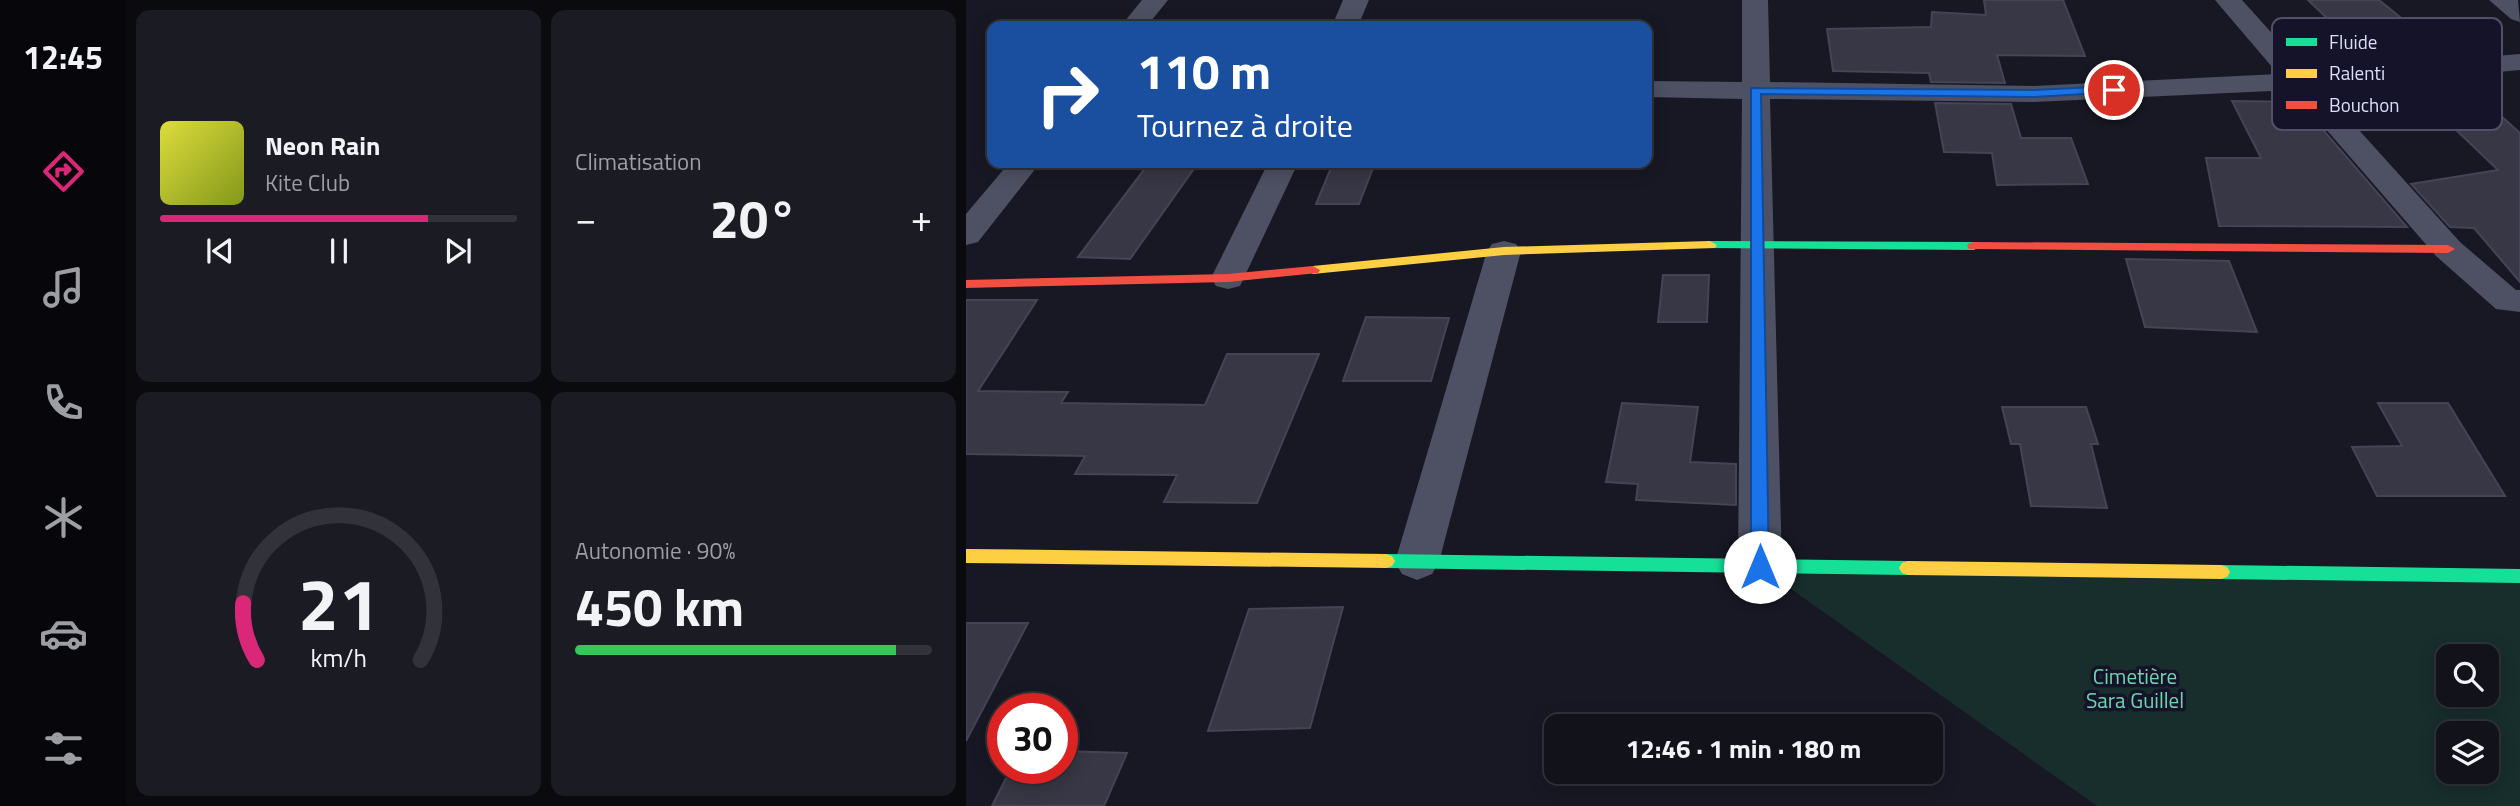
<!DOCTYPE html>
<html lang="fr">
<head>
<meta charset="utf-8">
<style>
  body { margin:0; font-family:"Titillium Web",sans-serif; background:#1b1b24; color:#f1f3f6; height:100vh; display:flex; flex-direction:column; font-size:26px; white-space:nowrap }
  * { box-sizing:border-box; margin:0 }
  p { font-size:23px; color:#9c9ea3 }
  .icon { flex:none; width:38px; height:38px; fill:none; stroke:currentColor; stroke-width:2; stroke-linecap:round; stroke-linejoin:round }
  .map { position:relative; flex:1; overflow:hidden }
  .panel { display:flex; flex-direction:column; gap:10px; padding:10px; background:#0a0a0f; width:840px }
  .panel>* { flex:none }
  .banner { position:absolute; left:21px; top:21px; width:665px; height:147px; border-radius:14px; box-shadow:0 4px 18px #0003,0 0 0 2px #31323a; background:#1a4fa0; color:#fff; overflow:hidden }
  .fabs { position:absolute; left:1470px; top:644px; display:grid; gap:14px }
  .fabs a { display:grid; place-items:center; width:63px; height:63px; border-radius:14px; background:#12121b; box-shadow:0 4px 18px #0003,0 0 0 2px #31323a; font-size:35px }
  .speed { position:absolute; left:21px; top:693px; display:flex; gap:14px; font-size:35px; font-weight:700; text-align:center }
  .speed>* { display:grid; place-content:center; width:91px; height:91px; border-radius:50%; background:#12121b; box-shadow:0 4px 18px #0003,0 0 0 2px #31323a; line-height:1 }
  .speed .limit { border:10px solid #d22; background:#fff; color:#111 }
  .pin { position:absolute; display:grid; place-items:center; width:60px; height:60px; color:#fff; margin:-30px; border:4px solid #fff; border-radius:50%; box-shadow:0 2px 7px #0007 }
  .me { position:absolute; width:77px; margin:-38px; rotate:0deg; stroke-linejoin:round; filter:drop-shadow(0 0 5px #0008) }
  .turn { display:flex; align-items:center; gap:24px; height:147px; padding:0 35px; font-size:32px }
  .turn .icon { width:91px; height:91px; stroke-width:2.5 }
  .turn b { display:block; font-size:49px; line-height:60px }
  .big { font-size:52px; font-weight:700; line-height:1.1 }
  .panel .tile { flex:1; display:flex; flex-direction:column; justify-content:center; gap:10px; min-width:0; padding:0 24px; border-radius:14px; background:#1b1b24 }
  .panel .dial { align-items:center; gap:0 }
  .dial svg { height:182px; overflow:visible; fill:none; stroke:#31323a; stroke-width:7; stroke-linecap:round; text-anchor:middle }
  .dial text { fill:#f1f3f6; stroke:none }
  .song { display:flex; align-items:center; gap:21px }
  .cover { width:84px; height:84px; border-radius:10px; background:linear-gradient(135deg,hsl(60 70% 55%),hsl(70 70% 35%)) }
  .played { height:7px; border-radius:4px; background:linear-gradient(90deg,#db2777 75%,#31323a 75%) }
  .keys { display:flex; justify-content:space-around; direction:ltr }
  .heat { display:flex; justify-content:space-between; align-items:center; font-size:38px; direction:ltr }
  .charge { height:10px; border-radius:5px; background:linear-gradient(90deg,#34c759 90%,#31323a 0) }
  .panel .tiles { flex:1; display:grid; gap:10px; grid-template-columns:repeat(2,1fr) }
  .trip { position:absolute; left:578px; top:714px; width:399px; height:70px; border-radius:14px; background:#12121b; box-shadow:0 4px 18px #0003,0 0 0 2px #31323a; font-weight:700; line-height:70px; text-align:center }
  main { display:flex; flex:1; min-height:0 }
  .menu { display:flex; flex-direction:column; width:126px; justify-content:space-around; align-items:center; background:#07070b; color:#9c9ea3 }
  .menu .icon { width:49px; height:49px }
  .menu .on { color:#db2777 }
  .menu b { font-size:32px; color:#f1f3f6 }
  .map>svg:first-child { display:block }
  .green { fill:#172e2c; fill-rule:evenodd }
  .building { fill:#373745; stroke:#454456; stroke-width:2 }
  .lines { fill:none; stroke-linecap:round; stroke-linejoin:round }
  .street { fill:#4e5163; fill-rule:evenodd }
  .fast { fill:#16e098; fill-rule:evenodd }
  .slow { fill:#ffcf43; fill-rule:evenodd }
  .jam { fill:#f24e42; fill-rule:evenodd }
  .route { fill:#1a73e8; stroke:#114b97; stroke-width:2 }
  .labels { text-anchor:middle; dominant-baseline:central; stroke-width:7; stroke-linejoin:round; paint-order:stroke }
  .near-park-label { font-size:21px; fill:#70d6ac; stroke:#141329 }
  .key { fill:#141329; stroke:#515068; stroke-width:2 }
  .key-label { font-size:19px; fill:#dedffc }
</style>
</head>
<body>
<main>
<nav class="menu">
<b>12:45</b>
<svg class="icon on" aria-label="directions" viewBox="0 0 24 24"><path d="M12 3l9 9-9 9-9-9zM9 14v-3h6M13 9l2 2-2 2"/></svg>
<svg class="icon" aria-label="music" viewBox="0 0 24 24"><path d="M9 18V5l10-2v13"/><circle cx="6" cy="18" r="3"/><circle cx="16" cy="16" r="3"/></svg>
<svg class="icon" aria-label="phone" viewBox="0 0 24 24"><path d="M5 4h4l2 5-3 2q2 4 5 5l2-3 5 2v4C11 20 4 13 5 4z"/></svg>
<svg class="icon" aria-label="climate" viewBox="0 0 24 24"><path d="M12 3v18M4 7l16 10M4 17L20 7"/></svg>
<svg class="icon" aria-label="car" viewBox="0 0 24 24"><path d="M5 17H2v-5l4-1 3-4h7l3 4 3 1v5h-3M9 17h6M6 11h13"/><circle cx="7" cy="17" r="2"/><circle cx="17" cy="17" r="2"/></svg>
<svg class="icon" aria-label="filters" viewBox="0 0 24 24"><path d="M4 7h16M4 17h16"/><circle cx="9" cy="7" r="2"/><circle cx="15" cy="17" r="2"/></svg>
</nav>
<section class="panel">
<div class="tiles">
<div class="tile">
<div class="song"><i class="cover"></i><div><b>Neon Rain</b><p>Kite Club</p></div></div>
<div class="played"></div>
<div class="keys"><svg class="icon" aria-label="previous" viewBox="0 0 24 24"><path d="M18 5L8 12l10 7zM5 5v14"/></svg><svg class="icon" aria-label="pause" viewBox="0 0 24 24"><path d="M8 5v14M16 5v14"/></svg><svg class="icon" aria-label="next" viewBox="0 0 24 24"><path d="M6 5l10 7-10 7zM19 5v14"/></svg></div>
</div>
<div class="tile"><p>Climatisation</p>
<div class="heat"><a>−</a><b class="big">20°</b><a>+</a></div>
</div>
<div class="tile dial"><svg viewBox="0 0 100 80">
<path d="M14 69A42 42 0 1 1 86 69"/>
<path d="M14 69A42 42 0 0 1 8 44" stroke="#db2777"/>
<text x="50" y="56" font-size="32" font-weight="700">21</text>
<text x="50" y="72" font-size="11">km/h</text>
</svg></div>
<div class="tile"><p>Autonomie · 90%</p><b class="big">450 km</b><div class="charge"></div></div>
</div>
</section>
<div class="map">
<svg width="1554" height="806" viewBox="0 0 1554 806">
  <rect width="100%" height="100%" fill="#181824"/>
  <path class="green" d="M794 567 1554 576V806H1131ZM1482 656H1521V695H1482ZM1482 733H1521V772H1482Z"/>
  <g class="building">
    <path d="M1018 0H1097L1119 56 1031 55 1039 83 965 82 963 73 867 71 861 29 965 27 966 12 1020 15Z"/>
    <path d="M1342 0H1413L1483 57 1409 64Z"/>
    <path d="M1501 77 1512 86 1503 87 1554 133V282L1508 228 1484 227 1445 184 1532 170 1441 83Z"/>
    <path d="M1266 101 1333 102 1441 227 1253 226 1240 158H1295Z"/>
    <path d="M969 103 1045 104 1055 138H1105L1122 184 1031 185 1026 153 978 152Z"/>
    <path d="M183 163H232L164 259 112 257Z"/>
    <path d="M367 163H409L393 204H350Z"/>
    <path d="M1160 259 1263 261 1291 332 1179 327Z"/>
    <path d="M697 275H743L741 322H692Z"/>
    <path d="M0 300H71L12 391 102 392 95 403 239 405 261 354H353L291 503 198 502 211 475 109 474 119 456 0 454Z"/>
    <path d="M400 317 483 318 465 381H377Z"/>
    <path d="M656 403 732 407 724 462 770 464V505L670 500 672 484 640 482Z"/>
    <path d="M1412 403H1482L1539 496H1411L1386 447 1436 446Z"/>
    <path d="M1036 407H1120L1132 444H1125L1141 508 1065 506 1054 444H1045Z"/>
    <path d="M377 607 344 728 242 731 283 609Z"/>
    <path d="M0 623H62L0 741Z"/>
    <path d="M96 751 161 753 138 806H26L45 768H96Z"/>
  </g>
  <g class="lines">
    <g class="street">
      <path d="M176 0H202L181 26H155Z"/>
      <path d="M377 0H403L392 26H366Z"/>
      <path d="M776 0H802L804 82 1068 86 1312 74 1249 0H1276L1341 72 1554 54V70L1355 88 1494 242 1550 290H1554V312L1530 309 1470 256 1326 90 1068 102 804 99 816 567 810 580 794 585 778 580 772 567 776 99 681 97V81L776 82Z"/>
      <path d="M1523 0H1552L1554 22 1545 19Z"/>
      <path d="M43 163H74L12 242 0 245V214Z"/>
      <path d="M302 163H332L274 286 262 289 250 286 245 278Z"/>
      <path d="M538 241 550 244 555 251 473 562 466 574 451 580 436 574 429 562 521 251 526 244Z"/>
    </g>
    <g class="fast">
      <path d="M744 241 1008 242 1015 246 1008 250 739 248 737 245Z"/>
      <path d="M420 554 942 561 948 563 951 568 948 573 942 575 420 568 414 566 411 561 414 556Z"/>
      <path d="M1255 565 1554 569V583L1255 579 1249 577 1246 572 1249 567Z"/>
    </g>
    <g class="slow">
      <path d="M744 241 751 245 749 248 538 255 347 274 340 270 347 266 538 247Z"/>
      <path d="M0 549 420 554 426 556 429 561 426 566 420 568 0 563Z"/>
      <path d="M942 561 1255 565 1261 567 1264 572 1261 577 1255 579 942 575 936 573 933 568 936 563Z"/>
    </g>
    <g class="jam">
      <path d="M1008 242 1482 245 1489 249 1482 253 1003 249 1001 246 1003 243Z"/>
      <path d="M347 266 354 270 352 273 262 282 0 288V280L262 274Z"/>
    </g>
  </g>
  <path class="route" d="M1148 86 1152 87V92L1068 97 795 94 803 567 800 572 794 574 787 572 785 567V88L1068 90Z"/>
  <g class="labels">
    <g class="near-park-label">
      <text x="1169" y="676">Cimetière<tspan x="1169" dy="24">Sara Guillel</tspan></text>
    </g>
  </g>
  <rect x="1306" y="18" width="230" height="112" rx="10" class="key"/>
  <rect x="1320" y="38" width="31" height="8" fill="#16e098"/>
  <rect x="1320" y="69" width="31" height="9" fill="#ffcf43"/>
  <rect x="1320" y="101" width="31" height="8" fill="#f24e42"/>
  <g class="key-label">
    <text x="1363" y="49">Fluide</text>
    <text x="1363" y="80">Ralenti</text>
    <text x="1363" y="112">Bouchon</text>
  </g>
</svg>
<div class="fabs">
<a><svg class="icon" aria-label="search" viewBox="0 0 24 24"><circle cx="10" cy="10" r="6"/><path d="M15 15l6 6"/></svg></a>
<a><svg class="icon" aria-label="layers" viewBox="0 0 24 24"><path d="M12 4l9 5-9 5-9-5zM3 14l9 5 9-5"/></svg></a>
</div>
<div class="speed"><div class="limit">30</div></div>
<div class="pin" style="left:1148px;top:90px;background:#d93025"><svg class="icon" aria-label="arrive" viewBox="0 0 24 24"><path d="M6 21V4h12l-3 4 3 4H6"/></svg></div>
<svg class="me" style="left:794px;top:567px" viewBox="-20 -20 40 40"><circle r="19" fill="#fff"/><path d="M0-13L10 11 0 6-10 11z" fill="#1a73e8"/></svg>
<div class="trip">12:46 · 1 min · 180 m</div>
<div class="banner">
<div class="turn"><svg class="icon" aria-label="right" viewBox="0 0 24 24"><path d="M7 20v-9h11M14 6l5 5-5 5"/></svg><div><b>110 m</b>Tournez à droite</div></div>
</div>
</div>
</main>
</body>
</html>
